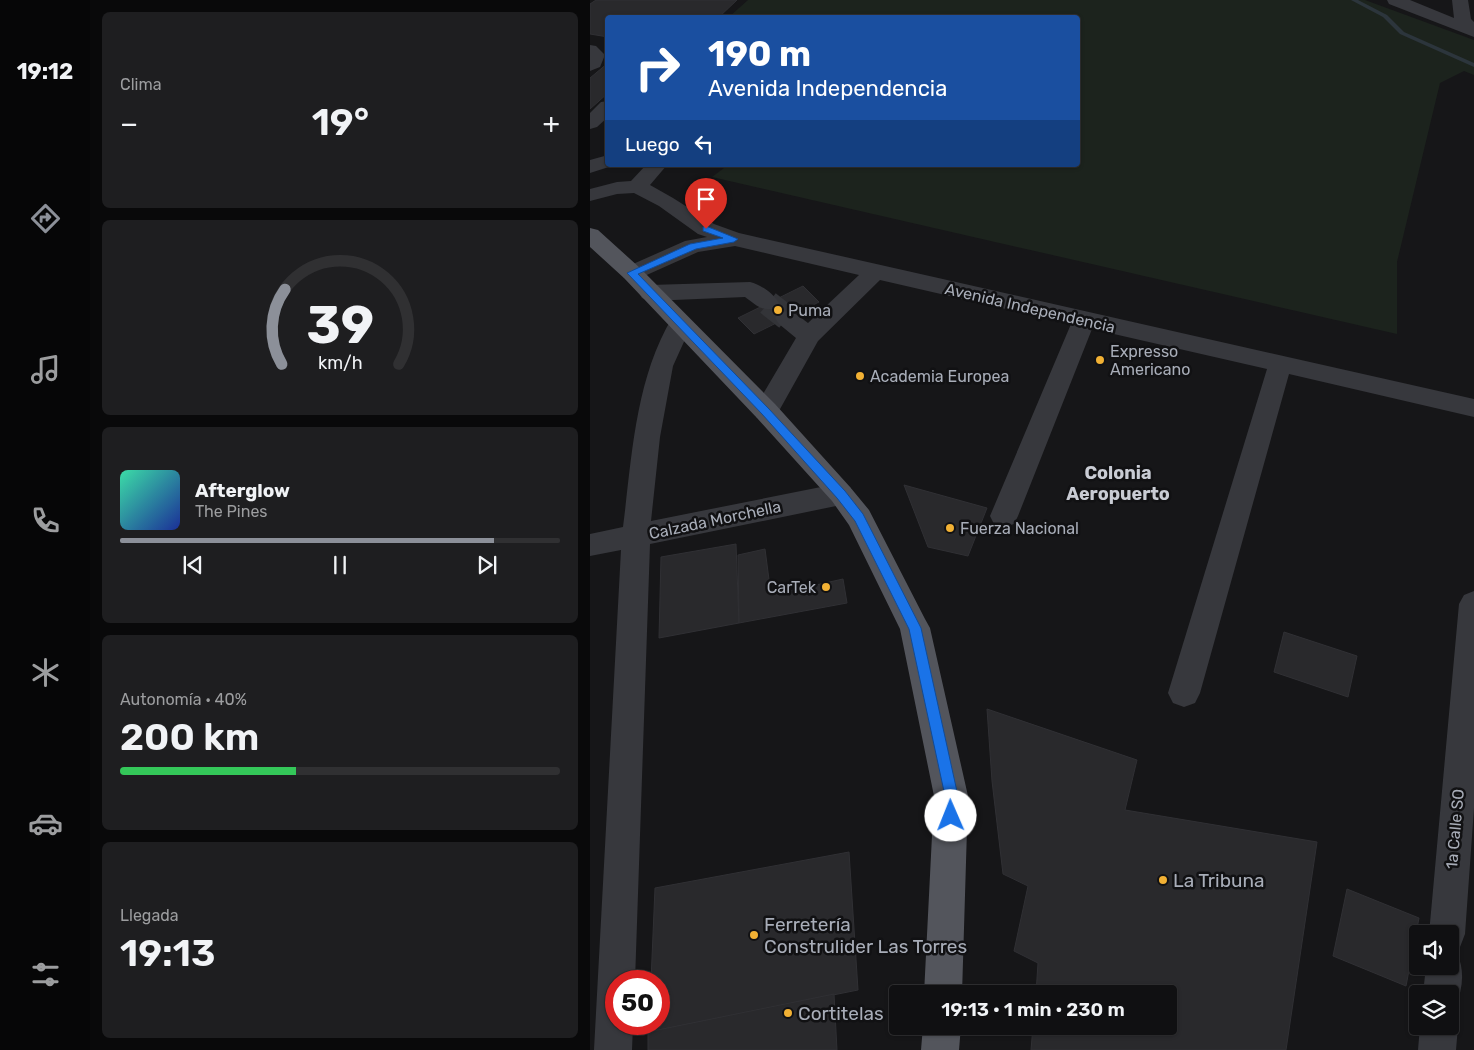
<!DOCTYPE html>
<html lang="es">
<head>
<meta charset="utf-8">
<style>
  body { margin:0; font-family:Rubik,sans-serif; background:#1e1e20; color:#f1f3f6; height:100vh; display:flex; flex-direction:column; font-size:19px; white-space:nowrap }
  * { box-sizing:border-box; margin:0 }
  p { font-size:16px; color:#9c9d9f }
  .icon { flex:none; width:28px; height:28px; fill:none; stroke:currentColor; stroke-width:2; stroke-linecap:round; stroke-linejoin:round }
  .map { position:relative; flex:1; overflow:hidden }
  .details { display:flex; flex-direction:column; gap:12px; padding:12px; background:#09090a; width:500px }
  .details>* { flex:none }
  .hud { position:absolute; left:15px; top:15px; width:475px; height:152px; border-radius:5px; box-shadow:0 1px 4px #0004,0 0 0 1px #303032; background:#1a4fa0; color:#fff; overflow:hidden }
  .controls { position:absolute; left:819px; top:925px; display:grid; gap:10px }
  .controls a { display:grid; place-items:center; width:50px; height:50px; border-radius:5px; background:#101012; box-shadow:0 1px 4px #0004,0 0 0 1px #303032; font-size:25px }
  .speed { position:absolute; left:15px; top:970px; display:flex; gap:10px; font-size:25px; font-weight:700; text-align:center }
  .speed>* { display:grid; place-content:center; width:65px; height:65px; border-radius:50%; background:#101012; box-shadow:0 1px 4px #0004,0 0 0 1px #303032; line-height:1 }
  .speed .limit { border:8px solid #d22; background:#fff; color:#111 }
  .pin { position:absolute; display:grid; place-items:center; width:42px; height:42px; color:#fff; margin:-51px -21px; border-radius:50% 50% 50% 0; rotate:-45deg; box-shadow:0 0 5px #0007 }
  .pin .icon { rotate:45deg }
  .me { position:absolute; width:55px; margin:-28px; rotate:359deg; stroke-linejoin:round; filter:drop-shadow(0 0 4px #0008) }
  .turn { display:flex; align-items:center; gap:18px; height:105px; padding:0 20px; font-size:22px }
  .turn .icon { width:65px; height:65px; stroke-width:2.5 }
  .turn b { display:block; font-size:35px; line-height:42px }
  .then { display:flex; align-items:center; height:48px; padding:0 20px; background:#0003; gap:10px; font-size:19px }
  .big { font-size:38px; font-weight:600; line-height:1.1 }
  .details .tile { flex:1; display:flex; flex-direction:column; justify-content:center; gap:8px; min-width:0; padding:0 18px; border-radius:8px; background:#1e1e20 }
  .details .dial { align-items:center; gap:0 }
  .dial svg { height:130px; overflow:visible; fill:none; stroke:#303032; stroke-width:7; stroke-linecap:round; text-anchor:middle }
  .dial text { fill:#f1f3f6; stroke:none }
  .song { display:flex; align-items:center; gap:15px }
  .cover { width:60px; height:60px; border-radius:8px; background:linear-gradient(135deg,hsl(160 70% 55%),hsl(230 70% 35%)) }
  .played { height:5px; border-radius:2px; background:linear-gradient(90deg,#8c9099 85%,#303032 85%) }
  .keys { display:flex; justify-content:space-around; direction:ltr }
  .heat { display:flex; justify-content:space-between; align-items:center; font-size:28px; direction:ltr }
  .charge { height:8px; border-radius:4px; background:linear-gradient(90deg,#34c759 40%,#303032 0) }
  .trip { position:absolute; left:299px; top:985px; width:288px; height:50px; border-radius:5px; background:#101012; box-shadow:0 1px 4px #0004,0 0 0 1px #303032; font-weight:600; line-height:50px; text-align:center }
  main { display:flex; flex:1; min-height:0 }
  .tabs { display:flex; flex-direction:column; width:90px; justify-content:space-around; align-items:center; background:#060607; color:#9c9d9f }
  .tabs .icon { width:35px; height:35px }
  .tabs .on { color:#8c9099 }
  .tabs b { font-size:22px; color:#f1f3f6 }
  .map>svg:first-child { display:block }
  .green { fill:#1c231d }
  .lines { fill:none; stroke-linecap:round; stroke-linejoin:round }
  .stream { fill:#2c353c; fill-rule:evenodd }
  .building { fill:#29292c; stroke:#303034 }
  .minor-tunnel { stroke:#333438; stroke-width:25; stroke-dasharray:25 12; stroke-linecap:butt }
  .minor { fill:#37383d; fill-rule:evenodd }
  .major { fill:#53555c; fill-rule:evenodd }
  .route { fill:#1a73e8; stroke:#114b97 }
  .poi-dot { fill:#f2b134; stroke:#111113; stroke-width:2 }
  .labels { text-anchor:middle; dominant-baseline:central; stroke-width:5; stroke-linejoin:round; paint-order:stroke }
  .street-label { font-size:16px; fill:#a8adb8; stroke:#111113 }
  .poi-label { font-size:16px; fill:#a8adb8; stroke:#111113; text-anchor:start }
  .neighbourhood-label { font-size:18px; font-weight:bold; fill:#c9ccd4; stroke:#111113 }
  .near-poi-label { font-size:19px; fill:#a8adb8; stroke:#111113; text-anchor:start }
</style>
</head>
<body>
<main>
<nav class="tabs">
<b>19:12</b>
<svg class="icon on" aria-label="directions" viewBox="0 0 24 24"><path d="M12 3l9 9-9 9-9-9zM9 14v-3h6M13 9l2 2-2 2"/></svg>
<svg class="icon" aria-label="music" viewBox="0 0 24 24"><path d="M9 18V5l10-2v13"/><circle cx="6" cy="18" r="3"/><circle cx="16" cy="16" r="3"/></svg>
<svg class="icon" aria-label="phone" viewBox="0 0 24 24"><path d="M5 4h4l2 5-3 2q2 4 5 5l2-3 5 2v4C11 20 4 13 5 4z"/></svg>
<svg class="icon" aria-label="climate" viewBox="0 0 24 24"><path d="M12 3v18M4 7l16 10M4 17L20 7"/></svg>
<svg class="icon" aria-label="car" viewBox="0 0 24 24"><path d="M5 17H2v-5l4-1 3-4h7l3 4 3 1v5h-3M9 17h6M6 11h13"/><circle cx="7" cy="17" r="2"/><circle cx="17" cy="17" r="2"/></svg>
<svg class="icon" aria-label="filters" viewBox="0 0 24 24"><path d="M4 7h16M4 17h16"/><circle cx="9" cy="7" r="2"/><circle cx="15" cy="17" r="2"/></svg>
</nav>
<section class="details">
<div class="tile"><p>Clima</p>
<div class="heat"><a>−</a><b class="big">19°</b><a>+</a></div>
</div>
<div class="tile dial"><svg viewBox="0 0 100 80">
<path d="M14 69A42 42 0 1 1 86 69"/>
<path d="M14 69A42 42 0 0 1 16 23" stroke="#8c9099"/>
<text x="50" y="56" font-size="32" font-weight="700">39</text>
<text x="50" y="72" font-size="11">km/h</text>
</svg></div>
<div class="tile">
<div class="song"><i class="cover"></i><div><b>Afterglow</b><p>The Pines</p></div></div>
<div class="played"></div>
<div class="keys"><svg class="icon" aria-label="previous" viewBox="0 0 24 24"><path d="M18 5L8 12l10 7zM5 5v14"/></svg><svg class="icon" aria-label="pause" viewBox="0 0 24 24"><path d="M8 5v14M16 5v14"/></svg><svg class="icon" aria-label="next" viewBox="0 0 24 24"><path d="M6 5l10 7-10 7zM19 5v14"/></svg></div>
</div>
<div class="tile"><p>Autonomía · 40%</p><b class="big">200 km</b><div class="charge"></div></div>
<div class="tile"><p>Llegada</p><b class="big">19:13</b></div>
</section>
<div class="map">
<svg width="884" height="1050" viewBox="0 0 884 1050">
  <rect width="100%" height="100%" fill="#161618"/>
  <path class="green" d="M158 0H775L884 40V75L874 71 850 83 807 262V334L122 177 138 165H488V18L139 17Z"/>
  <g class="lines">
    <path class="stream" d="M761 0H768L797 15 814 32 884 63V67L810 34 793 17Z"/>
  </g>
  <g class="building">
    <path d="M6 0H147L128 18H18V37L0 34V4Z"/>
    <path d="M18 63V93L0 109V78Z"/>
    <path d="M213 286 229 302 164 334 148 318Z"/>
    <path d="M314 485 397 508 378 556 338 547Z"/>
    <path d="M146 544 149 623 69 638 71 557Z"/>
    <path d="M175 549 181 595 253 579 257 603 149 623 148 555Z"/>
    <path d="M694 632 767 656 758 697 684 672Z"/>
    <path d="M397 709 547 760 535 810 727 842 696 1050H441L443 1026H578V994H446L448 963 424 951 438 886 413 874 402 781Z"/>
    <path d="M259 852 268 990 58 1032 59 1024H69V981H61L65 888Z"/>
    <path d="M757 889 829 918 816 986 743 956Z"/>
    <path d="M244 994 247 1050H58V1032Z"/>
  </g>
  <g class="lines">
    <path class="minor-tunnel" d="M178 303 197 318"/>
    <g class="minor">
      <path d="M797 0H820L864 18 862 0H878L881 19 884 22V37L799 4Z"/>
      <path d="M0 45 6 46 15 55 10 67 0 71Z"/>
      <path d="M18 101V117L7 127 0 129V113L11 102Z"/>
      <path d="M18 155V165H25L0 173V160Z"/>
      <path d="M56 165H77L60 185 83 198 124 224 149 233 884 399V417L699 374 610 693 605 703 594 707 583 703 578 693 677 369 502 329 428 516 424 524 414 527 404 524 400 516 481 324 290 280 228 341 185 418 176 420 167 418 163 411 206 338 189 324 185 318 189 312C202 309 208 315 218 323L269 275 145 246 108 252 50 278 42 280 34 278 31 273 34 268 95 241 117 237 108 234 69 206 44 193 27 194 0 201V189L27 182 41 181Z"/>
      <path d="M160 282C171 285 183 293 189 303L186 308C172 312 166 305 155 297L60 301 52 298 49 293 52 288 60 285Z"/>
      <path d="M90 316 98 318 102 324 83 366 70 437 61 521 251 483 260 487 264 494 260 501 251 505 60 544 45 981H26V1024H43L42 1050H4L31 550 0 556V534L33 527C42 457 45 380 82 318Z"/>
      <path d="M884 591V808L875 934 870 947 861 950 867 953C875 971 873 989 865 1007L860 1009V994H833L836 966H860V934H839L869 604 874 595Z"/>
      <path d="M860 1012 862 1013 868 1026 866 1050H828L830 1026H860Z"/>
    </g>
    <g class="major">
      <path d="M0 228 8 230 50 268 185 404 260 487 279 510 335 619 340 628 378 796 372 994H334L344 796 310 629 259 525 242 501 167 418 34 278 0 247Z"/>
      <path d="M333 1026H371L369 1050H331Z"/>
    </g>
  </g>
  <path class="route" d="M116 226 148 239 144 242 106 249 48 274 179 409 255 491 273 514 331 628 368 796 366 821 361 823 356 821 354 816 355 796 319 629 265 521 247 498 172 414 37 273 100 244 133 238 113 231V227Z"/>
  <g class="poi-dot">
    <circle cx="188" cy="310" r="5"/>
    <circle cx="510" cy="360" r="5"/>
    <circle cx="270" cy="376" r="5"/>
    <circle cx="360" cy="528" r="5"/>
    <circle cx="236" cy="587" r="5"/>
    <circle cx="573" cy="880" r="5"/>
    <circle cx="164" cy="935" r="5"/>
    <circle cx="198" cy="1013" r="5"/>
  </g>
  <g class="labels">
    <g class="street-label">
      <text transform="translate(440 308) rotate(13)">Avenida Independencia</text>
      <text transform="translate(125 520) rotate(-12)">Calzada Morchella</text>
      <text transform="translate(865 829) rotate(-85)">1a Calle SO</text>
    </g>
    <g class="poi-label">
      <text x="198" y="310">Puma</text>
      <text x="520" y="351">Expresso<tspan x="520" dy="18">Americano</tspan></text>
      <text x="280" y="376">Academia Europea</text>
      <text x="370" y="528">Fuerza Nacional</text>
      <text x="226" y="587" text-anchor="end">CarTek</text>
    </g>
    <g class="neighbourhood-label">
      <text x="528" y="473">Colonia<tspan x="528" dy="21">Aeropuerto</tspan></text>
    </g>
    <g class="near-poi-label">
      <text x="583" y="880">La Tribuna</text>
      <text x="174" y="924">Ferretería<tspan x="174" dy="22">Construlider Las Torres</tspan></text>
      <text x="208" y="1013">Cortitelas</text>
    </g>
  </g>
</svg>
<div class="controls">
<a><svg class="icon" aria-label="sound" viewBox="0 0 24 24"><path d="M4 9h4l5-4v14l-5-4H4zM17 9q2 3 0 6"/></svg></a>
<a><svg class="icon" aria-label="layers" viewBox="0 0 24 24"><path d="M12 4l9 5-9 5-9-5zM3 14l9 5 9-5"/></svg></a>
</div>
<div class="speed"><div class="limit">50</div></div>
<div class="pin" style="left:116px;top:229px;background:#d93025"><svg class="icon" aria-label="arrive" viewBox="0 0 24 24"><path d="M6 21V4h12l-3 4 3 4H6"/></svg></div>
<svg class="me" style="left:361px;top:816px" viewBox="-20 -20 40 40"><circle r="19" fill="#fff"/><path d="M0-13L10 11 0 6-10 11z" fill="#1a73e8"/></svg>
<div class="trip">19:13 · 1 min · 230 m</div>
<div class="hud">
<div class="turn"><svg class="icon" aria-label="right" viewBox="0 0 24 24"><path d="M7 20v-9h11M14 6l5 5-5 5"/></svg><div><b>190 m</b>Avenida Independencia</div></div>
<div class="then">Luego<svg class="icon" aria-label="left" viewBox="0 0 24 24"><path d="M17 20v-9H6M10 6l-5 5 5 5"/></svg></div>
</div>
</div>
</main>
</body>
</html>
